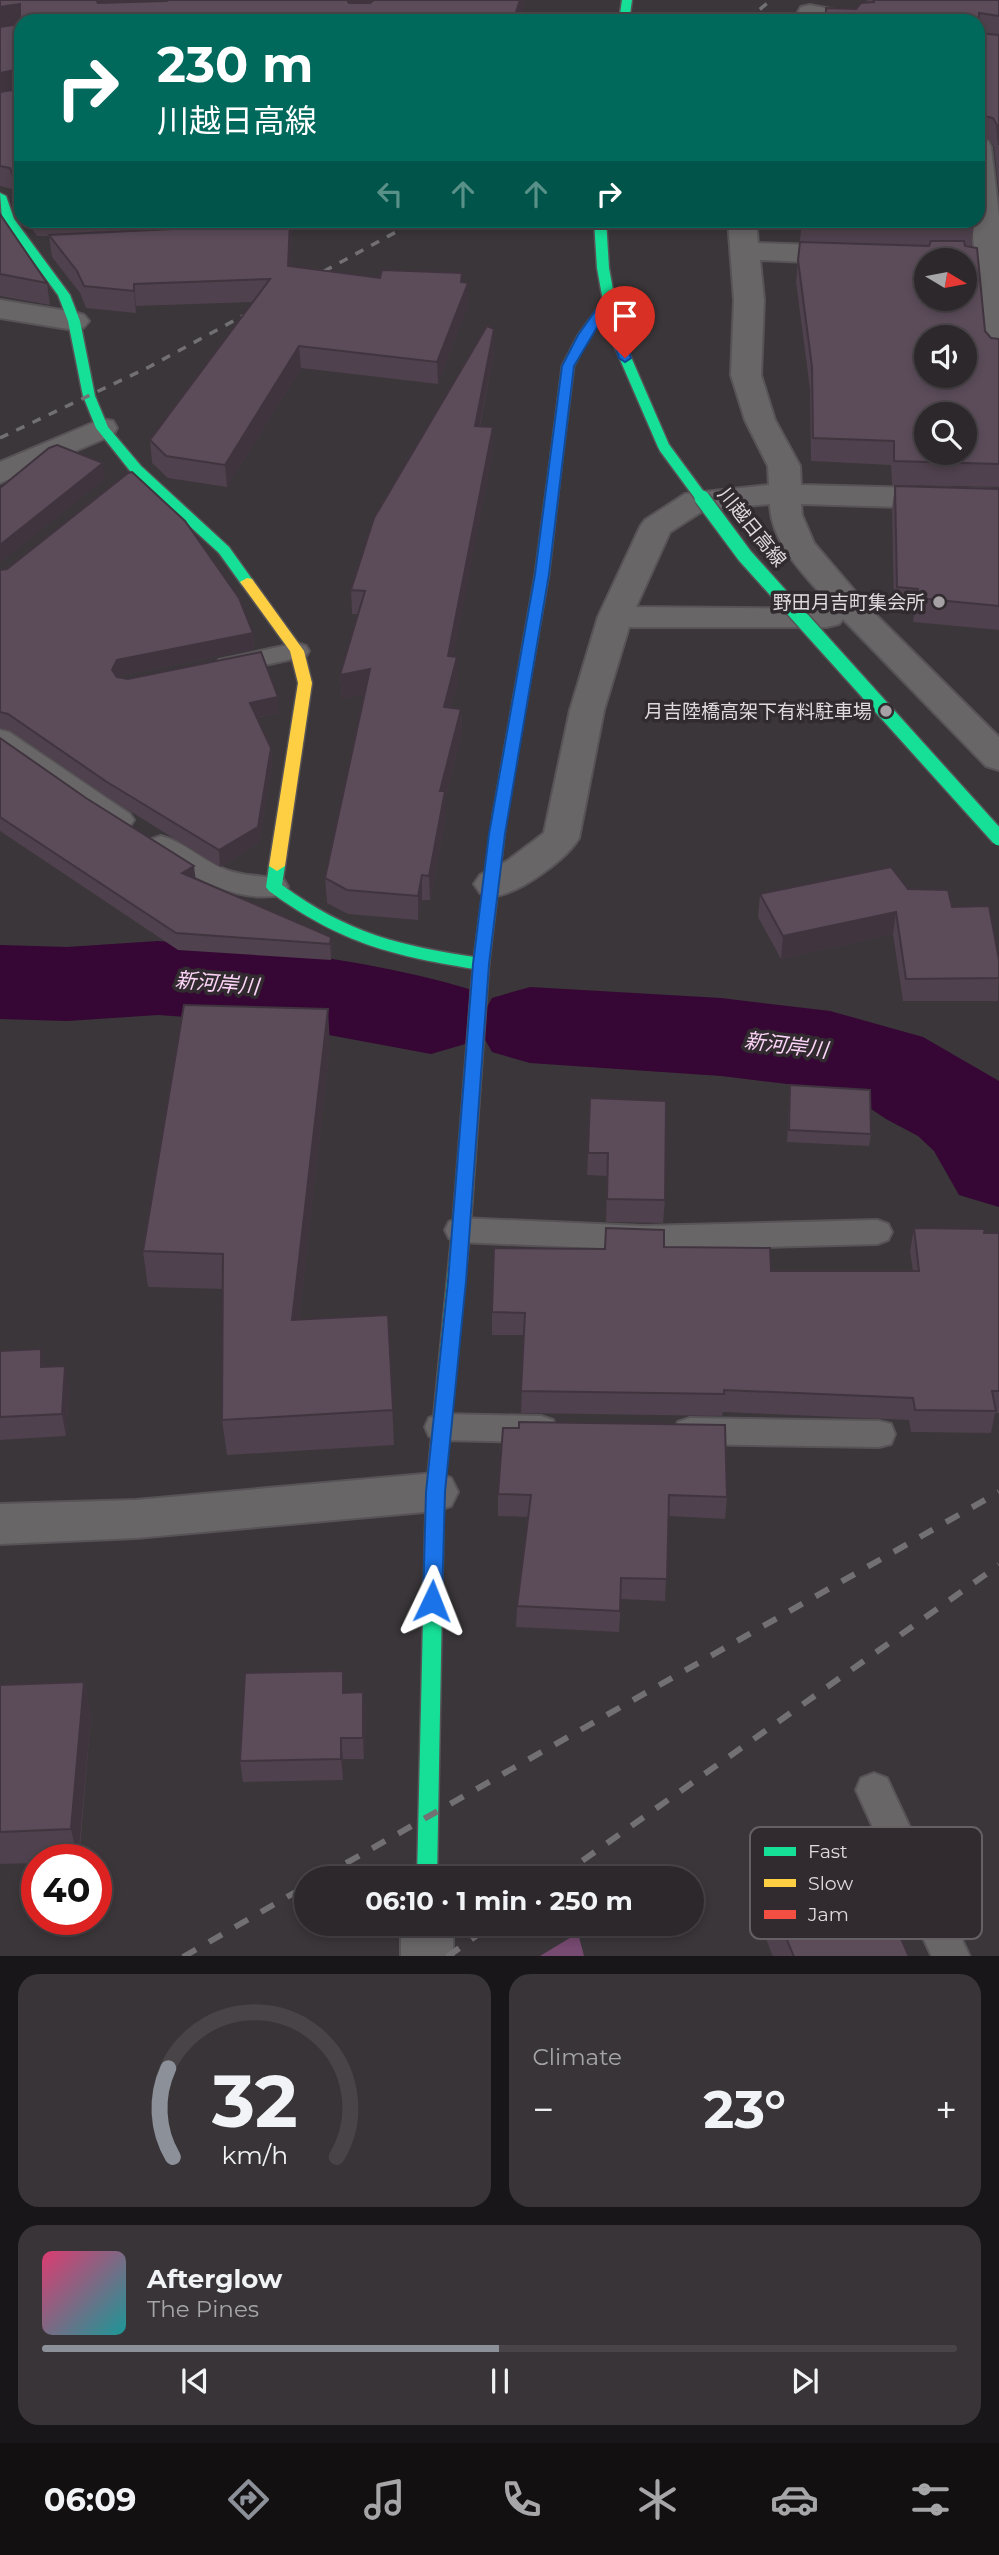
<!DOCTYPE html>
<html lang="en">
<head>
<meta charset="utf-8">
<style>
  body { margin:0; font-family:Montserrat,"Noto Sans JP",sans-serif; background:#383437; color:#f1f3f6; height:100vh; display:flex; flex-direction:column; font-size:26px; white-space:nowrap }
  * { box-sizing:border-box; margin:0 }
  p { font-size:23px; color:#a6a6a9 }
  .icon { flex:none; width:38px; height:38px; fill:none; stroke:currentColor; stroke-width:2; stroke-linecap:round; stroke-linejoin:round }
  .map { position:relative; height:1956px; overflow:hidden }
  .drawer { display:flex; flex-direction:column; gap:18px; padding:18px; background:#181618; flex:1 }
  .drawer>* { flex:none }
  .top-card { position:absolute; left:14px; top:14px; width:971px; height:214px; border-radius:21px; box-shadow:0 4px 10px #0003,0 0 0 2px #484447; background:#00695c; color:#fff; overflow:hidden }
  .needle { width:46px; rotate:100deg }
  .fabs { position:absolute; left:914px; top:248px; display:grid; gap:14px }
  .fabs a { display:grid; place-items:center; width:63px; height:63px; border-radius:50%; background:#2c282b; box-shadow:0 4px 10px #0003,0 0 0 2px #484447; font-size:35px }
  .speed { position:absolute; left:21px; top:1844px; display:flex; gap:14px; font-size:35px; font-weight:700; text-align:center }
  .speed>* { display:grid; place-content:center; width:91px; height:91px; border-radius:50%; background:#2c282b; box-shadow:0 4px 10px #0003,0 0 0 2px #484447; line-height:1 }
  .speed .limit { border:10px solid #d22; background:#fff; color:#111 }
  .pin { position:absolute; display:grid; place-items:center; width:60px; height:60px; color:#fff; margin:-72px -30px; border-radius:50% 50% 50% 0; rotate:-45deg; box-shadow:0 0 7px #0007 }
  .pin .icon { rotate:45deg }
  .me { position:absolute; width:77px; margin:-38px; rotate:2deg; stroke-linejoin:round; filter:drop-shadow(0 0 5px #0008) }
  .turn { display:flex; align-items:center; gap:24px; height:147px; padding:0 28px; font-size:32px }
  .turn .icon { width:91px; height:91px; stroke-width:2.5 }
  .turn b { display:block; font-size:49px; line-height:60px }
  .lanes { display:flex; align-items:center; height:66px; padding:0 28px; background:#0003; justify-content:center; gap:35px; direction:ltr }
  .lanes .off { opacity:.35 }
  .big { font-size:52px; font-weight:700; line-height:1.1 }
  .drawer .widget { flex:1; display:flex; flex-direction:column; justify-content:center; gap:10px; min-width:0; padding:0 24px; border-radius:21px; background:#383437 }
  .drawer .dial { align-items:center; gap:0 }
  .dial svg { height:182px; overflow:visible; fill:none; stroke:#484447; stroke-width:7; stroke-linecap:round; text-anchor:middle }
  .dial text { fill:#f1f3f6; stroke:none }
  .song { display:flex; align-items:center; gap:21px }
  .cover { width:84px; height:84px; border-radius:10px; background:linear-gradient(135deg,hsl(340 70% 55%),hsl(180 70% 35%)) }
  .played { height:7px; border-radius:4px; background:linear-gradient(90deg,#8c9099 50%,#484447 50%) }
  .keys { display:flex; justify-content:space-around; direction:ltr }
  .heat { display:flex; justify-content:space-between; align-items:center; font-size:38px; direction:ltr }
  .drawer .tiles { flex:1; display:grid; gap:18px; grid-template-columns:1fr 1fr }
  .widget:last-child { grid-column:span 2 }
  .trip { position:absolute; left:294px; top:1866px; width:410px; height:70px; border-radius:35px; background:#2c282b; box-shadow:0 4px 10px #0003,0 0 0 2px #484447; font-weight:700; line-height:70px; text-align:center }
  .dock { display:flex; height:112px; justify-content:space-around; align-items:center; background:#121011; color:#a6a6a9 }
  .dock .icon { width:49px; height:49px }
  .dock .active { color:#8c9099 }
  .dock b { font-size:32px; color:#f1f3f6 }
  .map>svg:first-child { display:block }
  .green { fill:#774a71 }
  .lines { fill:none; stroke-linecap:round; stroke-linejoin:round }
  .river { fill:#360634; fill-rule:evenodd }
  .lane-casing { stroke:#575356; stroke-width:4 }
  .street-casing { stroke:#575356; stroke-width:4 }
  .fast-casing { stroke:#575356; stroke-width:3 }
  .slow-casing { stroke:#575356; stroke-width:3 }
  .jam-casing { stroke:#575356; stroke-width:3 }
  .lane { fill:#696668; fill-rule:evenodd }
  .street { fill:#696668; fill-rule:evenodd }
  .fast { fill:#16e098; fill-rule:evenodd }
  .slow { fill:#ffcf43; fill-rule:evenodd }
  .jam { fill:#f24e42; fill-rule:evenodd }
  .rail-far1 { stroke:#727072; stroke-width:3.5; stroke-dasharray:9 9; stroke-linecap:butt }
  .rail { stroke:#727072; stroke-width:6; stroke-dasharray:15 15; stroke-linecap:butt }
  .fast-bridge-far1-casing { stroke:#575356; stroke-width:14; stroke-linecap:butt }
  .fast-bridge-casing { stroke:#575356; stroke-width:18; stroke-linecap:butt }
  .fast-bridge-far1 { stroke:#16e098; stroke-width:11 }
  .fast-bridge { stroke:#16e098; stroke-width:15 }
  .wall { fill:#4f414d }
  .shaded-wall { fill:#40353f }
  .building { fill:#5c4c5a; stroke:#40353f; stroke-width:2; fill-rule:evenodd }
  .route { fill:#1a73e8; stroke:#114b97; stroke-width:2 }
  .poi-dot { fill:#a5a1a4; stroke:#312b30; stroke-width:2.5 }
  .labels { text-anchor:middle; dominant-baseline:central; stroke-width:7; stroke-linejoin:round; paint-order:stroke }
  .street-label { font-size:19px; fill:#dedadd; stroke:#312b30 }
  .poi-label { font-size:19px; fill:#dedadd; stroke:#312b30; text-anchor:end }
  .water-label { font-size:21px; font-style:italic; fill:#fed5f8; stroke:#312b30 }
  .key { fill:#312b30; stroke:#656064; stroke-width:2 }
  .key-label { font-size:19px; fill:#dedadd }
</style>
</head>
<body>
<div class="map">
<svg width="999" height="1957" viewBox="0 0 999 1957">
  <rect width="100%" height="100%" fill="#3a3639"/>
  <path class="green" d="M578 1933 584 1956H540Z"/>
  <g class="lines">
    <path class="river" d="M158 941C262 948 368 959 469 989L483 1014 492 998 530 987 721 998 830 1011 923 1037 999 1081V1207L959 1195 934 1151 918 1136 886 1119 849 1094 830 1089 721 1076 530 1063 492 1052 478 1027 469 1043 431 1054 259 1022 158 1015 67 1021 0 1019V945L67 947Z"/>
    <g class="lane-casing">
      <g id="lane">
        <path d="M297 643 306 646 309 651 306 656 228 673 219 670 216 665 219 660Z"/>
        <path d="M0 730 9 732 130 814 134 820 130 826 121 829 112 826 0 750Z"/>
        <path d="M161 836C184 842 202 860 224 869 243 877 264 875 284 880L288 887 284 894C238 906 188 874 152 851L148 845 152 839Z"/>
        <path d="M460 1218 643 1226 877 1220 888 1224 892 1232 888 1240 877 1244 643 1250 460 1242 449 1238 445 1230 449 1222Z"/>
        <path d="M441 1414 541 1416 553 1420 557 1429 553 1438 541 1442 441 1440 429 1436 425 1427 429 1418Z"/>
        <path d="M690 1418 879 1421 891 1424 895 1434 891 1444 879 1447 690 1444 678 1440 674 1431 678 1422Z"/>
        <path d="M874 1773 887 1778 970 1957H932L856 1790 861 1778Z"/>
      </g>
    </g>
    <g class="street-casing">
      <g id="street">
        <path d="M810 5 866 16 870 21H818L801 17 798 12 801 7Z"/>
        <path d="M978 139 988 141 991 147 999 216V361L988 358 984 352 976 268 964 267V261H926L924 266 914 263 910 257 914 251 924 248 974 250 972 220H978Z"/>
        <path d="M728 220H756L758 243 850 246 860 249 864 255 860 261 850 264 760 260 764 300 761 375 775 420 800 466 801 485 999 490V510L801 504 802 515 814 543 872 611 999 737V770L986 766 843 619 839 624 827 627H629L604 710 579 838C567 859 521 892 496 896 491 897 486 895 480 893L474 884 480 875 507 861 544 833 570 710 598 617 640 527 645 520 685 494 769 485 768 466 745 420 731 375 734 300ZM770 504C771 546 809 579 834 609L636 607 670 532 704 510Z"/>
        <path d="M0 300 74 312 84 315 89 321 84 327 74 330 0 318Z"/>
        <path d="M102 419 113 421 117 428 113 435 0 483V462Z"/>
        <path d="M435 1473 451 1478 458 1492 451 1506 435 1511 136 1538 0 1544V1504L136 1500Z"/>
        <rect x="401" y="1923" width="52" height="34"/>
      </g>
    </g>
    <g class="fast-casing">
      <g id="fast">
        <path d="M622 0H632L629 21H619Z"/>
        <path d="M0 193 6 196 14 219 70 295 80 321 95 396 108 427 141 466 229 547 254 582 252 585H242L219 553 131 472 96 428 83 396 68 321 58 295 2 219Z"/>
        <path d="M594 220H606L609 268 621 334 670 447 668 450H660L658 447 609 334 605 314 590 335 574 366 563 453 557 457 551 453 562 366 578 335 603 301 597 268Z"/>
        <path d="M277 861 285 866 282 885C349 934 400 946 481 958L489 964 481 970C393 956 342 944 269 891L266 887 269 866Z"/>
        <path d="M462 1213 468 1215 471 1220 444 1492 437 1878H417L426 1492 453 1220 456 1215Z"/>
      </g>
    </g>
    <g class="slow-casing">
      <g id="slow">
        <path d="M247 578 252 579 304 651 312 683 285 866 277 871 269 866 298 683 290 651 240 582Z"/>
        <path d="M500 809 507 814 489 964 471 1220 468 1225H456L453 1220 473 964 493 814Z"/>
      </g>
    </g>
    <g class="jam-casing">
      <path id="jam" d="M557 449 563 453 549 574 507 814 500 819 493 814 535 574 551 453Z"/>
    </g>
    <use href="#lane" class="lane"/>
    <use href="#street" class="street"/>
    <use href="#fast" class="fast"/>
    <use href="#slow" class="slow"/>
    <use href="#jam" class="jam"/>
    <g class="rail-far1">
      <path d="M746 21 771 0"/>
      <path d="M308 280 418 220"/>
      <path d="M0 438 149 367 259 307"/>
    </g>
    <g class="rail">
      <path d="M320 1878 999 1492"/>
      <path d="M558 1878 999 1565"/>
      <path d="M183 1957 306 1886"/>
      <path d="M447 1957 494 1923"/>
    </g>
    <g class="fast-bridge-far1-casing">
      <path id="fast-bridge-far1" d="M664 447 703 500"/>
    </g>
    <g class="fast-bridge-casing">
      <path id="fast-bridge" d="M702 498 745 556 999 838"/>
    </g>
    <use href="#fast-bridge-far1" class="fast-bridge-far1"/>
    <use href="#fast-bridge" class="fast-bridge"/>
  </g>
  <g class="wall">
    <path d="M0 0H148L147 2 167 1 168 0H371L368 3H370L374 0H524V8L21 21V212L12 189 0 186Z"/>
    <path d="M867 0H999V193L994 147 990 140 979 136 978 196V21L826 14 856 9 867 2Z"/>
    <path d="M0 214 47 283 50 305 0 296Z"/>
    <path d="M25 220H293L290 267 380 278 462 273V282L468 283V305L438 384 301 368 227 487 168 478 152 463 150 440 253 302 136 306V313L86 308 80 293 52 257 49 236H37Z"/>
    <path d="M802 220H974V226L971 247 985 331 991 338 999 339V487L892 485 891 465 811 461 810 389 796 282Z"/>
    <path d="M494 329V352L480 426 493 450 453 656 458 681 450 708 461 709 462 733 446 796V816L430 900H422L418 920 348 914 327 903 325 878 365 694 342 699 340 675 358 614H352L351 590Z"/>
    <path d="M895 486 999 489V630L913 622 914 612 894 611 892 509Z"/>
    <path d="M0 570 253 633 254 649 119 676V678L279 713 257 718 271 748 272 764 259 843 220 867 109 798 10 730 0 728Z"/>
    <path d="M0 738 196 879 331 937 332 953 331 960 178 950 0 831Z"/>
    <path d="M908 889 952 907 999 960 998 1001H903L893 934 781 959 758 917 760 894Z"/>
    <path d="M330 1045 299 1320 388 1315 394 1445 227 1455 222 1420 223 1289 148 1287 143 1251Z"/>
    <path d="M790 1085 871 1134 869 1146 787 1142Z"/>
    <path d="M590 1098 665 1200 663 1223 606 1222 607 1176 587 1175Z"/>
    <path d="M914 1228 984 1233 999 1235V1413H995L991 1433 911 1432 909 1420 723 1412 722 1416 521 1413 524 1335H492V1312L605 1249 664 1247 771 1271H913L910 1251Z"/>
    <path d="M0 1351 45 1366 69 1388 66 1436 0 1440Z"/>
    <path d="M503 1428 727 1497 725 1519 669 1516 665 1601 621 1599 619 1632 516 1627 517 1606 528 1517 498 1516V1494Z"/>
    <path d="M84 1682 91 1716 79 1860H37V1863L0 1864V1685Z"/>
    <path d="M363 1692 365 1714 364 1759H343V1780L243 1782 240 1761 345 1693Z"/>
    <path d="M767 1891 909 1957H773L762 1928Z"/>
  </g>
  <g class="shaded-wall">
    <path d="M96 0H148L146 6 97 21Z"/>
    <path d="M347 0H371L347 21Z"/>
    <path d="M520 0H524V8L520 21H513Z"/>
    <path d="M20 4 21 25 0 28V7Z"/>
    <path d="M20 69 21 90 0 94V73Z"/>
    <path d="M981 115 979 136 978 117Z"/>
    <path d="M290 220H293L289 288 288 266Z"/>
    <path d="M462 273V295L468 283V305L438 384 437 362 461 282Z"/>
    <path d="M134 284 136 306V313L134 291Z"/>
    <path d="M494 329V352L475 449V426Z"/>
    <path d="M299 346 301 368 227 487 225 465Z"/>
    <path d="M493 427V450L449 680 448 656Z"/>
    <path d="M103 463 105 479 0 563V545Z"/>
    <path d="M253 633 254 649 119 676 114 686 112 670 117 660Z"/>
    <path d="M457 657 458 681 444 731V707Z"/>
    <path d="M370 669 372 693 342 699 340 675Z"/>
    <path d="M278 697 279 713 251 719 250 703Z"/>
    <path d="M461 709 462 733 446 796V816L430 900 429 876 440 791Z"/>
    <path d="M271 748 272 764 259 843 220 867 219 850Z"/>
    <path d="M194 866 196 882 182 873Z"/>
    <path d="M422 875V900L418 920V896Z"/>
    <path d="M896 912 893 934 781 959 783 936Z"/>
    <path d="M331 937 332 953 331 960 330 944Z"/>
    <path d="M328 1009 330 1045 295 1356 292 1320Z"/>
    <path d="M41 1349 46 1371 41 1367Z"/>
    <path d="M65 1366 69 1388 66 1436 62 1414Z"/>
    <path d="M84 1682 91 1716 78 1860 71 1829Z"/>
    <path d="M363 1692 365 1714 364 1759 363 1738Z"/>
    <path d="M341 1738 343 1759V1780L341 1759Z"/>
  </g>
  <g class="building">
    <path d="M0 0H96L98 3 167 1 168 0H347L349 3H370L374 0H520L513 21H21V198L10 168 0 166V92L20 89V69L0 73V27L20 24V4L0 7Z"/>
    <path d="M873 0H999V16L979 13V33L999 35V145L997 125 993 118 981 115 978 117V21H816V14H826V8L856 9 861 3 874 2Z"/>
    <path d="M0 214 47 283 0 274Z"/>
    <path d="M239 220H290L288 266 380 278 382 270 462 273 461 282 468 283 437 362 299 346 225 465 166 456 150 440 270 279 134 284V291L84 286 77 271 49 235 234 226Z"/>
    <path d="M823 220H974V226Z"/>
    <path d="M931 241H964L965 246 977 248 985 331 991 338 999 339V464L894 461V441L813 438 812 367 798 260 800 242 929 246ZM926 261H964V299H926ZM926 338H964V376H926ZM926 415H964V453H926Z"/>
    <path d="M487 326 494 329 475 426 493 427 448 656 457 657 444 707 461 709 440 791H445L429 876 422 875 418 896 347 890 325 878 370 669 340 675 365 591 351 590 374 518Z"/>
    <path d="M57 445 103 463 0 545V488L49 448Z"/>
    <path d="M132 472 185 521 239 598 253 633 117 660 112 670 117 677 128 679 261 652 278 697 250 703 271 748 258 827 219 850 107 782 8 714 0 712V570L7 569 128 473Z"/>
    <path d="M895 486 999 489V606L917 598 918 589 897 587Z"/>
    <path d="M0 738 86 798 194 866 182 873 331 937 330 944 176 933 0 817Z"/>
    <path d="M891 867 908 889 948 890 952 907 989 906 999 960V978L906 979 896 912 783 936 760 894Z"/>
    <path d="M184 1005 328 1009 292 1320 388 1315 393 1410 222 1420 223 1254 143 1251Z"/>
    <path d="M790 1085 870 1090 871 1134 789 1130Z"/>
    <path d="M590 1098 666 1101 665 1200 607 1199 608 1153H588Z"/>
    <path d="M606 1228 664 1230V1247L770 1248 771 1271H919L914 1228 985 1229 984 1233H999V1391H992L996 1411 915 1410 913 1398 724 1390V1394L521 1391 525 1313 492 1312 494 1248 605 1249Z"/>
    <path d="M41 1349V1367L65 1366 62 1414 0 1417V1351Z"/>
    <path d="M519 1422 725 1425 727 1497 669 1495 667 1579 621 1578 620 1611 517 1606 531 1495 498 1494 503 1428H519Z"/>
    <path d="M343 1671V1693L363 1692V1738H341V1759L240 1761 245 1673Z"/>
    <path d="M84 1682 71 1829 0 1832V1685Z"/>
    <path d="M867 1861 909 1957H794L767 1891Z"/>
  </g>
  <path class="route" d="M608 299 614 302 631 358 625 362 619 358 605 314 574 366 549 574 505 834 489 964 466 1281 445 1492 442 1601 439 1607 432 1609 426 1607 423 1601 426 1492 448 1281 473 964 489 834 535 574 562 366 578 335 603 300Z"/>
  <g class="poi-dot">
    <circle cx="939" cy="602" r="7"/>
    <circle cx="886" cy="711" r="7"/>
  </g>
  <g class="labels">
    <g class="street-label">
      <text transform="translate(752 527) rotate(51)">川越日高線</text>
    </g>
    <g class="poi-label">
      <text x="925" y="602">野田月吉町集会所</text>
      <text x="872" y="711">月吉陸橋高架下有料駐車場</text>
    </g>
    <g class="water-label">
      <text transform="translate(217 983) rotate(5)">新河岸川</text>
      <text transform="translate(786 1045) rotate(7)">新河岸川</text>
    </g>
  </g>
  <rect x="750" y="1827" width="232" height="112" rx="10" class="key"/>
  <rect x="764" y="1847" width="32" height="9" fill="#16e098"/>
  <rect x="764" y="1879" width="32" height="8" fill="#ffcf43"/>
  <rect x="764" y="1910" width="32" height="9" fill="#f24e42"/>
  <g class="key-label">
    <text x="808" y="1858">Fast</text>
    <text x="808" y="1890">Slow</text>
    <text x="808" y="1921">Jam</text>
  </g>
</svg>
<div class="fabs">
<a><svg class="needle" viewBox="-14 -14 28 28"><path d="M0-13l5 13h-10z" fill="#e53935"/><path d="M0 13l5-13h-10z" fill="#a6a6a9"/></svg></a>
<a><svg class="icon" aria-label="sound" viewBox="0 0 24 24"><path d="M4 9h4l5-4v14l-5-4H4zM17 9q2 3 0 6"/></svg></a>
<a><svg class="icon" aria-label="search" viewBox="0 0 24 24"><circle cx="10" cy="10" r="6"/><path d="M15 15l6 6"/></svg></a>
</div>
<div class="speed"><div class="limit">40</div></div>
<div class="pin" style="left:625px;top:358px;background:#d93025"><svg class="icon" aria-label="arrive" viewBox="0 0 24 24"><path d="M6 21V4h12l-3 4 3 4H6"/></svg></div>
<svg class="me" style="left:432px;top:1601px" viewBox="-20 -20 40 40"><path d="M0-17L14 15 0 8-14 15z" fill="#1a73e8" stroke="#fff" stroke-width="4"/></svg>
<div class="trip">06:10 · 1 min · 250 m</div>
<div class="top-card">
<div class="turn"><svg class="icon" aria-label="right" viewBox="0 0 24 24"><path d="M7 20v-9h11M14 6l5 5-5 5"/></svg><div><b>230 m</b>川越日高線</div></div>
<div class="lanes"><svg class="icon off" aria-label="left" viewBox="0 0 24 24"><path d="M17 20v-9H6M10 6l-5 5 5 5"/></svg><svg class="icon off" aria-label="ahead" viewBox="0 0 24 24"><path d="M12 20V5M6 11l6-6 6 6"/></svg><svg class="icon off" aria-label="ahead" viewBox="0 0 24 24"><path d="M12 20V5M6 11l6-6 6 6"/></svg><svg class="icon" aria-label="right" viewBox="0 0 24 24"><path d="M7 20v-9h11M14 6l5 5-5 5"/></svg></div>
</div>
</div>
<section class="drawer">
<div class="tiles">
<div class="widget dial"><svg viewBox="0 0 100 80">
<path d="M14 69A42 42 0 1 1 86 69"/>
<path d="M14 69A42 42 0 0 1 12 30" stroke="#8c9099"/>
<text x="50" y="56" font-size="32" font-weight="700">32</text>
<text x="50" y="72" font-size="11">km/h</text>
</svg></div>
<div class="widget"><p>Climate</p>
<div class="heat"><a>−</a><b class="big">23°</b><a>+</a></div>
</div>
<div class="widget">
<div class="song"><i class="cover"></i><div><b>Afterglow</b><p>The Pines</p></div></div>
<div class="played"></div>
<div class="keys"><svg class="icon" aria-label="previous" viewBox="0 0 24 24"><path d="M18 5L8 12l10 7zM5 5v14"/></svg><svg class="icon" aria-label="pause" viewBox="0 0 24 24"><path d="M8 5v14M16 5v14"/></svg><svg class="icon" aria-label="next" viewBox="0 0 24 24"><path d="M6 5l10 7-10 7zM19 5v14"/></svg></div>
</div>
</div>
</section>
<nav class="dock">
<b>06:09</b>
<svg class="icon active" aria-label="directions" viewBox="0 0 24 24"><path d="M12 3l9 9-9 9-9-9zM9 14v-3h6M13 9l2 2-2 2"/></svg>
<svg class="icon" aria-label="music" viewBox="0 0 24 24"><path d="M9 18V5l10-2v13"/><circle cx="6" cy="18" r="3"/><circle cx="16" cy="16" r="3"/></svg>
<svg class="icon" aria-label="phone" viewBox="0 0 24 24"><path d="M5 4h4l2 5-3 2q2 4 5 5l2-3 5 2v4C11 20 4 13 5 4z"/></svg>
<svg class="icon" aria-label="climate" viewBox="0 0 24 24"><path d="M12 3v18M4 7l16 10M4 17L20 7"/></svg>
<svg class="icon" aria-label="car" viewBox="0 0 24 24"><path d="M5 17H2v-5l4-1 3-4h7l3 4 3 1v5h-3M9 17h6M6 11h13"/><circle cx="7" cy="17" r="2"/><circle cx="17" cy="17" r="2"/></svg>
<svg class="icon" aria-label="filters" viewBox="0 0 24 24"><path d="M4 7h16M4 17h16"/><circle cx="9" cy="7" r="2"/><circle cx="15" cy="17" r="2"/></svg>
</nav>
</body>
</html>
